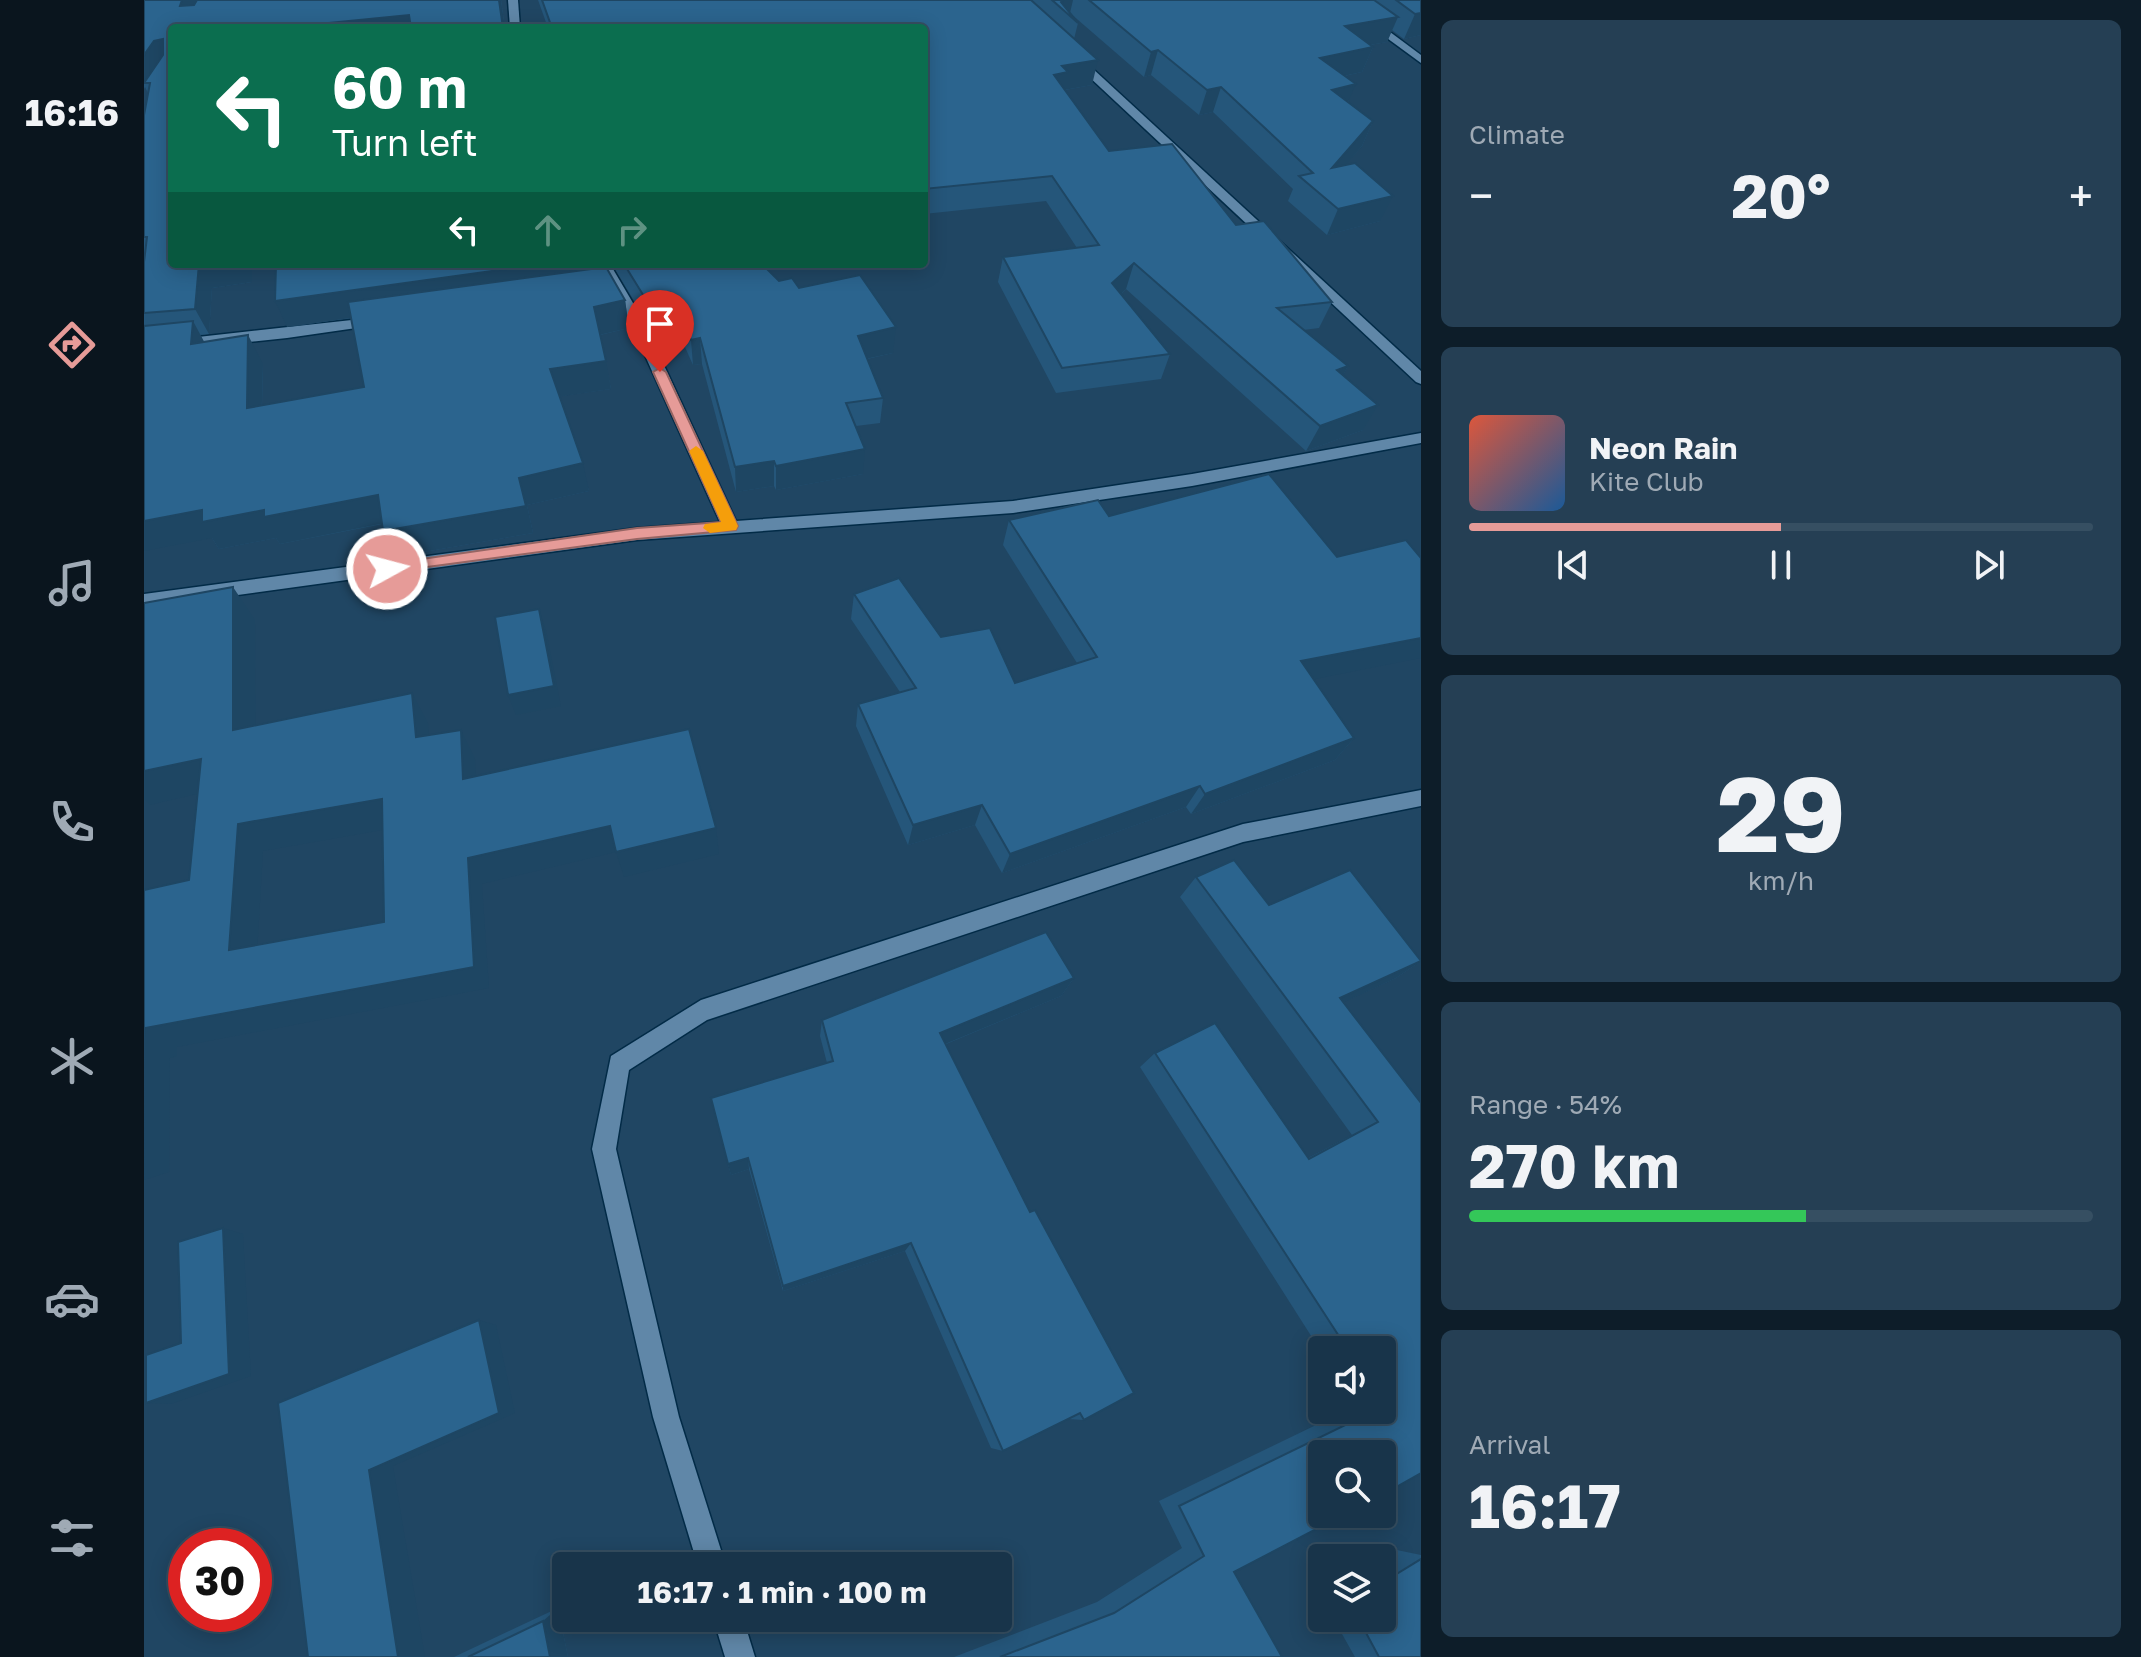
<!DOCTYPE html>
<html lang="en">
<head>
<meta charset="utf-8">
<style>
  body { margin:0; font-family:"Golos Text",sans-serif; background:#253f54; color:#f1f3f6; height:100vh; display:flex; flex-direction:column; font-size:30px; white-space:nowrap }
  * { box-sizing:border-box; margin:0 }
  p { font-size:26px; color:#9faab5 }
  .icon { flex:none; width:44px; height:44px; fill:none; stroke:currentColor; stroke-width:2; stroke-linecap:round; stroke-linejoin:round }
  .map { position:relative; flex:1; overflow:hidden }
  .drawer { display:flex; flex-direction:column; gap:20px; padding:20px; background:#0d1d29; width:720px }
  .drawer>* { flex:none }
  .hud { position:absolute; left:24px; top:24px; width:760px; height:244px; border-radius:8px; box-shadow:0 4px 20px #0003,0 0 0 2px #364f62; background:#0b6e4f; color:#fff; overflow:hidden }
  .controls { position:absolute; left:1164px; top:1336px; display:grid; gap:16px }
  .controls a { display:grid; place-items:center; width:88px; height:88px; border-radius:8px; background:#18344a; box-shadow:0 4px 20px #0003,0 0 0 2px #364f62; font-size:40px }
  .speed { position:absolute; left:24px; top:1528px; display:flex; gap:16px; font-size:40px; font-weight:700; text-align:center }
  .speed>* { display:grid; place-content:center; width:104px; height:104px; border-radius:50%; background:#18344a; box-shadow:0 4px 20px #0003,0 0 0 2px #364f62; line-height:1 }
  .speed .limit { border:12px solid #d22; background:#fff; color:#111 }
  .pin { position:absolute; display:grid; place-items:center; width:68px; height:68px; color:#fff; margin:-82px -34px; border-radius:50% 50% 50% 0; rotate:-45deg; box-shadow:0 0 8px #0007 }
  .pin .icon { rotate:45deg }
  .me { position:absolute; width:88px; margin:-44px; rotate:83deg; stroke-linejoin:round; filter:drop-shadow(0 0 6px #0008) }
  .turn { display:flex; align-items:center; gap:28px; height:168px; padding:0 32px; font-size:36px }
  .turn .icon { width:104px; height:104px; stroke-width:2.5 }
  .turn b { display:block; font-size:56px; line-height:68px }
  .lanes { display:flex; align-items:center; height:76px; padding:0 32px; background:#0003; justify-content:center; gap:40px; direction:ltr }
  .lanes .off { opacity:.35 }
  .big { font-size:60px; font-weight:700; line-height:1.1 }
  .drawer .widget { flex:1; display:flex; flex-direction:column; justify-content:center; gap:12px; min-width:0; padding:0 28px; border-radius:12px; background:#253f54 }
  .drawer .dial { align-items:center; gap:0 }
  .dial b { font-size:104px; line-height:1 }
  .song { display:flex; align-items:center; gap:24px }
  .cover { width:96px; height:96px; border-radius:12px; background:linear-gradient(135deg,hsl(10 70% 55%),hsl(210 70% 35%)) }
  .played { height:8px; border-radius:4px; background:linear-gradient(90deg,#e69b98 50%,#364f62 50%) }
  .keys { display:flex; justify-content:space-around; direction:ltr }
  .heat { display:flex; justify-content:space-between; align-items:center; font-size:44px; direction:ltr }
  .charge { height:12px; border-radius:6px; background:linear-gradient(90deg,#34c759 54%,#364f62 0) }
  .trip { position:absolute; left:408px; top:1552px; width:460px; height:80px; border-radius:8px; background:#18344a; box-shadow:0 4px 20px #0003,0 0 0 2px #364f62; font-weight:700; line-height:80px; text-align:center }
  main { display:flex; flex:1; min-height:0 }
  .dock { display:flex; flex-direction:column; width:144px; justify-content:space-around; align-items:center; background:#0a151e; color:#9faab5 }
  .dock .icon { width:56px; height:56px }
  .dock .active { color:#e69b98 }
  .dock b { font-size:36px; color:#f1f3f6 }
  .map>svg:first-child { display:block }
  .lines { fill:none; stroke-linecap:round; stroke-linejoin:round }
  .minor-casing { stroke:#022b47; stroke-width:3 }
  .minor { fill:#6087a8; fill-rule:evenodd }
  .wall { fill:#25567a }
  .shaded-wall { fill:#1e4663 }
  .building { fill:#2b648e; stroke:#1e4663; stroke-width:2; fill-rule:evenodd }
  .route { fill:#e69b98; stroke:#966563; stroke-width:2 }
  .slow { fill:#f59e0b }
</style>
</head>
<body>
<main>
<nav class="dock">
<b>16:16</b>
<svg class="icon active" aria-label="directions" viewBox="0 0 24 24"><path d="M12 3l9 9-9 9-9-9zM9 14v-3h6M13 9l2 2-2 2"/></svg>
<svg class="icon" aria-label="music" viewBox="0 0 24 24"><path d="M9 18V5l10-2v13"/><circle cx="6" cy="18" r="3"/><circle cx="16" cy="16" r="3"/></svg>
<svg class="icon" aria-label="phone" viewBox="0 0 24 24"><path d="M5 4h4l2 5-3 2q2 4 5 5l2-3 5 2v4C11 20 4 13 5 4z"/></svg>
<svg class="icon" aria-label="climate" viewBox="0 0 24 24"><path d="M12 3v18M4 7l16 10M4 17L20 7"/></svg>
<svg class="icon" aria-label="car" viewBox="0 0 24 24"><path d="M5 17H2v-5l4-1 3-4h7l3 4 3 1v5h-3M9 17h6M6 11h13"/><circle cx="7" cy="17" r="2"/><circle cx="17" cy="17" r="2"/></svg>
<svg class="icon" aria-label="filters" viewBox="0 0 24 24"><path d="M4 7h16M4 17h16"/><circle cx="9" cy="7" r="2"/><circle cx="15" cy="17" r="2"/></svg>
</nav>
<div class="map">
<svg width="1277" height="1657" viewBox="0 0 1277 1657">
  <rect width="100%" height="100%" fill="#204663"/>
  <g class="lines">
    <g class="minor-casing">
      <g id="minor">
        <path d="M364 0H374L376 28H366Z"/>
        <path d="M1191 0H1203L1277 55V63Z"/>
        <path d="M927 56H935L1277 371V384L1272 382 927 60Z"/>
        <path d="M452 264H466L499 320 592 521 869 501 1048 474 1277 433V443L1048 486 869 513 493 540 0 608V594L493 528 576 522 485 320Z"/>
        <path d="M235 317 240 318V324L143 338 0 353V343Z"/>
        <path d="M1277 790V806L1099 842 563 1020 485 1070 472 1149 535 1417 582 1566H554L509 1417 448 1149 467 1056 557 1000 1099 824Z"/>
        <path d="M569 1618H599L611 1657H581Z"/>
      </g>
    </g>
    <use href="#minor" class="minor"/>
  </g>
  <g class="wall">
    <path d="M0 0H357L361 28H28L108 282 68 288 65 334 56 335 60 342 119 364 118 405 220 387 207 318 143 327 457 268 481 300 485 328 456 335 467 389 416 396 445 491 383 505 389 533 251 557 239 531 238 524 136 544 132 538 75 549 68 538 0 324V115L4 93 1 87 0 89Z"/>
    <path d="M394 0H1277V35L1260 39 1248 30 1243 42 1226 45 1229 47 1218 72 1200 76 1205 102 1229 121 1218 146 1201 165 1236 221 1183 235 1144 201 1149 189 1069 112 1055 115 1007 75 1000 77 926 13 934 23 930 39 948 85 921 90 965 151 1092 225 1188 302 1175 328 1159 330 1204 366 1199 375 1219 430 1162 451 982 289 977 294 1026 354 1017 379 912 393 854 282 859 257 933 248 902 201 780 214V28H404Z"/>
    <path d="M468 264H618L635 281 655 288 749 353 723 359 739 398 736 423 712 426 719 474 632 490 630 486 592 492 558 364 549 365 528 318 504 324Z"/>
    <path d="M965 516 1169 679 1210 738 1191 760 1047 814 1042 807 858 873 831 825 764 845 712 726 714 704 756 692 707 619 710 594 797 637 871 683 933 663 859 545 865 520Z"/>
    <path d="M1052 877 1277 961 1252 978 1199 1002 1277 1103V1473L1090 1572 1138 1657H810L953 1602 1038 1548 1015 1501 1203 1410H1238V1350H1178V1353L996 1067 1011 1053 1164 1158 1208 1135 1036 897Z"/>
    <path d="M930 978 917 996 802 1044 940 1420 924 1419 859 1451 847 1448 761 1251 639 1291 605 1169 587 1175 567 1098 683 1063 676 1036 678 1020Z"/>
    <path d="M1248 1549 1277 1555V1657H1211L1189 1618H1238V1558H1233Z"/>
    <path d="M414 1608 424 1657H310Z"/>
  </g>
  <g class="shaded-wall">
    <path d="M38 0H61L47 28 36 6Z"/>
    <path d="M355 0H357L361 28H359Z"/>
    <path d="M919 0H929L926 13 917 2Z"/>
    <path d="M1277 13V35L1260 39 1271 14Z"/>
    <path d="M265 15 268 28H155V26Z"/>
    <path d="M1254 17 1243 42 1191 51 1201 26Z"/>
    <path d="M19 39 28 60 6 83H0V55L10 41Z"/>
    <path d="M1229 47 1218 72 1166 83 1176 58Z"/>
    <path d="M1014 50 1007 75 1000 77 1007 52Z"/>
    <path d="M954 60 948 85 920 90 910 75 918 66Z"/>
    <path d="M1212 84 1201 109 1188 90Z"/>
    <path d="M1077 87 1069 112 1055 115 1063 90Z"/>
    <path d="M1229 121 1218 146 1177 194 1188 168Z"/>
    <path d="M1249 196 1236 221 1183 235 1194 209Z"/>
    <path d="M990 263 982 289 961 309 968 283Z"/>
    <path d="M55 264H108V282L68 288 65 334 51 309Z"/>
    <path d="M399 264H456L459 282 143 327 131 301Z"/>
    <path d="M526 293 528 318 504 324 501 298Z"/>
    <path d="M481 300 485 328 455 335 450 307Z"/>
    <path d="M49 321 64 349 47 344Z"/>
    <path d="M752 327 749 353 712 361 714 336Z"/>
    <path d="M104 335 119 364 117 435 103 408Z"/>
    <path d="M556 338 558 364 549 365 547 340Z"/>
    <path d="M462 361 467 389 412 397 406 369Z"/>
    <path d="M1204 366 1190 392 1193 370Z"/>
    <path d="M1234 405 1219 430 1162 451 1176 426Z"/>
    <path d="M721 449 719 474 632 490V466Z"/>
    <path d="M630 461V486L592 492 591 467Z"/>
    <path d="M439 463 445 491 383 505 389 533 251 557 239 531 375 478Z"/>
    <path d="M234 495 246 522 136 544 132 538 75 549 68 538 0 551V521L58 510H120Z"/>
    <path d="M89 587 111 620 112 760 89 730Z"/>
    <path d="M395 609 402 630 417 706 372 715 364 695Z"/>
    <path d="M1277 638V658L1141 685 1157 661Z"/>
    <path d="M268 693 284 723 288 766 272 737Z"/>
    <path d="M317 730 331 759 334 807 319 779Z"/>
    <path d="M1210 738 1191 760 1047 814 1061 794Z"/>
    <path d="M57 759 83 787 6 805 0 799V771Z"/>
    <path d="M1056 786 1042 807 858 873 866 854Z"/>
    <path d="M238 799 256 827 119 851 112 972 85 950 94 824Z"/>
    <path d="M838 805 831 825 764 845 769 825Z"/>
    <path d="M466 826 572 828 575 854 480 877 472 852 338 884 345 988 33 1047V1056L26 1058 25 1172 0 1180 1 1028 330 967 324 858Z"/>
    <path d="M1277 961 1252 978 1174 1014 1196 998Z"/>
    <path d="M930 978 917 996 789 1049 796 1033Z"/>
    <path d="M604 1158 605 1169 587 1175 584 1164Z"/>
    <path d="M79 1228 99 1234 107 1376 27 1404 2 1403 85 1374Z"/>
    <path d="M767 1243 761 1251 639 1291V1286Z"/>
    <path d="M335 1320 352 1325 371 1413 249 1466 281 1657H254L225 1470Z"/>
    <path d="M414 1608 424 1657H406L399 1621Z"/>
  </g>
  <g class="building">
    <path d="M0 0H38L36 6 50 5 53 0H355L359 28H267L265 15 155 26V28H28V264H55L51 309 0 313V262L3 237H0V115L6 83H0L19 55V39L10 41 0 55Z"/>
    <path d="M398 0H887L954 60 918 66 924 72 910 75 965 151 1028 144 1092 225 1120 221 1188 302 1133 308 1204 366 1193 370 1234 405 1176 426 990 263 968 283 1026 354 918 368 859 257 955 245 908 176 780 189V28H408Z"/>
    <path d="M908 0H919L917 2 934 23Z"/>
    <path d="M945 0H1230L1254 17 1201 26 1229 47 1176 58 1212 84 1188 90 1229 121 1188 168 1211 163 1249 196 1194 209 1155 176 1169 173 1077 87 1063 90 1014 50 1007 52Z"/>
    <path d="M1252 0H1277V13L1271 14Z"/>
    <path d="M132 264H399L131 301Z"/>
    <path d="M480 264H618L635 281 648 278 655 288 716 275 752 327 714 336 739 398 702 403 721 449 632 466 630 461 591 467 556 338 547 340 526 293 501 298Z"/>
    <path d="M462 267 481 300 450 307 462 361 406 369 439 463 375 478 382 506 239 531 234 495 120 517V510L58 522V510L0 521V326L49 321 47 344 104 335 103 408 220 387 204 302Z"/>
    <path d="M1125 474 1193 557 1262 540 1277 558V638L1157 661 1210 738 1061 794 1056 786 866 854 838 805 769 825 714 704 772 688 710 594 755 578 797 637 846 628 871 683 953 657 865 520 954 500 965 516Z"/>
    <path d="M89 587V730L268 693 272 737 317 730 319 779 545 729 572 828 472 852 466 826 324 858 330 967 1 1028 0 1037V890L45 880 57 759 0 771V603ZM238 799 240 922 85 950 94 824Z"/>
    <path d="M395 609 410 686 364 695 351 617Z"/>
    <path d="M1090 860 1125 905 1206 870 1277 961 1196 998 1277 1103V1473L1238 1495V1454H1178V1514H1201L1090 1572 1138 1657H856L970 1613 1060 1556 1035 1506 1232 1410H1238V1407L1241 1406 1238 1402V1350H1204L1011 1053 1071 1023 1165 1159 1234 1122 1052 877Z"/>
    <path d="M902 932 930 978 796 1033 886 1212 891 1210 990 1393 940 1420 936 1413 859 1451 767 1243 639 1286 604 1158 584 1164 567 1098 689 1061 678 1020Z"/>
    <path d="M79 1228 85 1374 2 1403V1355L37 1343 34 1242Z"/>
    <path d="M335 1320 355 1413 225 1470 254 1657H164L134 1403Z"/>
    <path d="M1277 1559V1657H1235L1214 1618H1238V1583Z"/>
    <path d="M399 1621 406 1657H324Z"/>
  </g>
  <path class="route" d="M516 368 522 372 594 526 592 530 493 539 238 573V565L243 564 493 528 577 522 509 372Z"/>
  <path class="slow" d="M552 446 559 451 594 526 592 530 566 533 559 528 561 524 577 522 545 451Z"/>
</svg>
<div class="controls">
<a><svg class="icon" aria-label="sound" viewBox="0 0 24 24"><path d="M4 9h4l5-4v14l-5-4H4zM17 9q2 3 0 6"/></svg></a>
<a><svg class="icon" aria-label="search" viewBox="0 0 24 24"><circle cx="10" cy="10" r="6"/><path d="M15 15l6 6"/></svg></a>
<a><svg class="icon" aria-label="layers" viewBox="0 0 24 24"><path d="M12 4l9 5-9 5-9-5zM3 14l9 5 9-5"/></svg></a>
</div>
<div class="speed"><div class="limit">30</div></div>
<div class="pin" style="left:516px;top:372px;background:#d93025"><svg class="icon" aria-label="arrive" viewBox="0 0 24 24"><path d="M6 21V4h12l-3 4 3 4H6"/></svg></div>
<svg class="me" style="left:243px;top:569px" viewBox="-20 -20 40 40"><circle r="17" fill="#e69b98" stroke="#fff" stroke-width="3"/><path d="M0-11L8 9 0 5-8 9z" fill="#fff"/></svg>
<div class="trip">16:17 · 1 min · 100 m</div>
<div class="hud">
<div class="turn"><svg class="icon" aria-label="left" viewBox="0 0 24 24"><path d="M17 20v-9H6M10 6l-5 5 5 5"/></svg><div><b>60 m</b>Turn left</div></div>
<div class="lanes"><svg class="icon" aria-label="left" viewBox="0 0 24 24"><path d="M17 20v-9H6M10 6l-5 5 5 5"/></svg><svg class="icon off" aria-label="ahead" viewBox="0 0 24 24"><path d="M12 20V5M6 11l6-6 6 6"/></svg><svg class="icon off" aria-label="right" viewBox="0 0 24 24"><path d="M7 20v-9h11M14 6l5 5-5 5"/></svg></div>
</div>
</div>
<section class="drawer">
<div class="widget"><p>Climate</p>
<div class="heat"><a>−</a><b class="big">20°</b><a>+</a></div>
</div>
<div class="widget">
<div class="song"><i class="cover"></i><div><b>Neon Rain</b><p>Kite Club</p></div></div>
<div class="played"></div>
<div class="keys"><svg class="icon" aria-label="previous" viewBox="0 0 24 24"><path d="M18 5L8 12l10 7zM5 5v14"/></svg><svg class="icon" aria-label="pause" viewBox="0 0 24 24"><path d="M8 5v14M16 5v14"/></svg><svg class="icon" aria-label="next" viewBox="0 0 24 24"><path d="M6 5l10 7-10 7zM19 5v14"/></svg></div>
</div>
<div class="widget dial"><b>29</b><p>km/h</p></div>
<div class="widget"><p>Range · 54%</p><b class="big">270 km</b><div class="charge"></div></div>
<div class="widget"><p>Arrival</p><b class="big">16:17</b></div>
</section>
</main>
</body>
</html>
